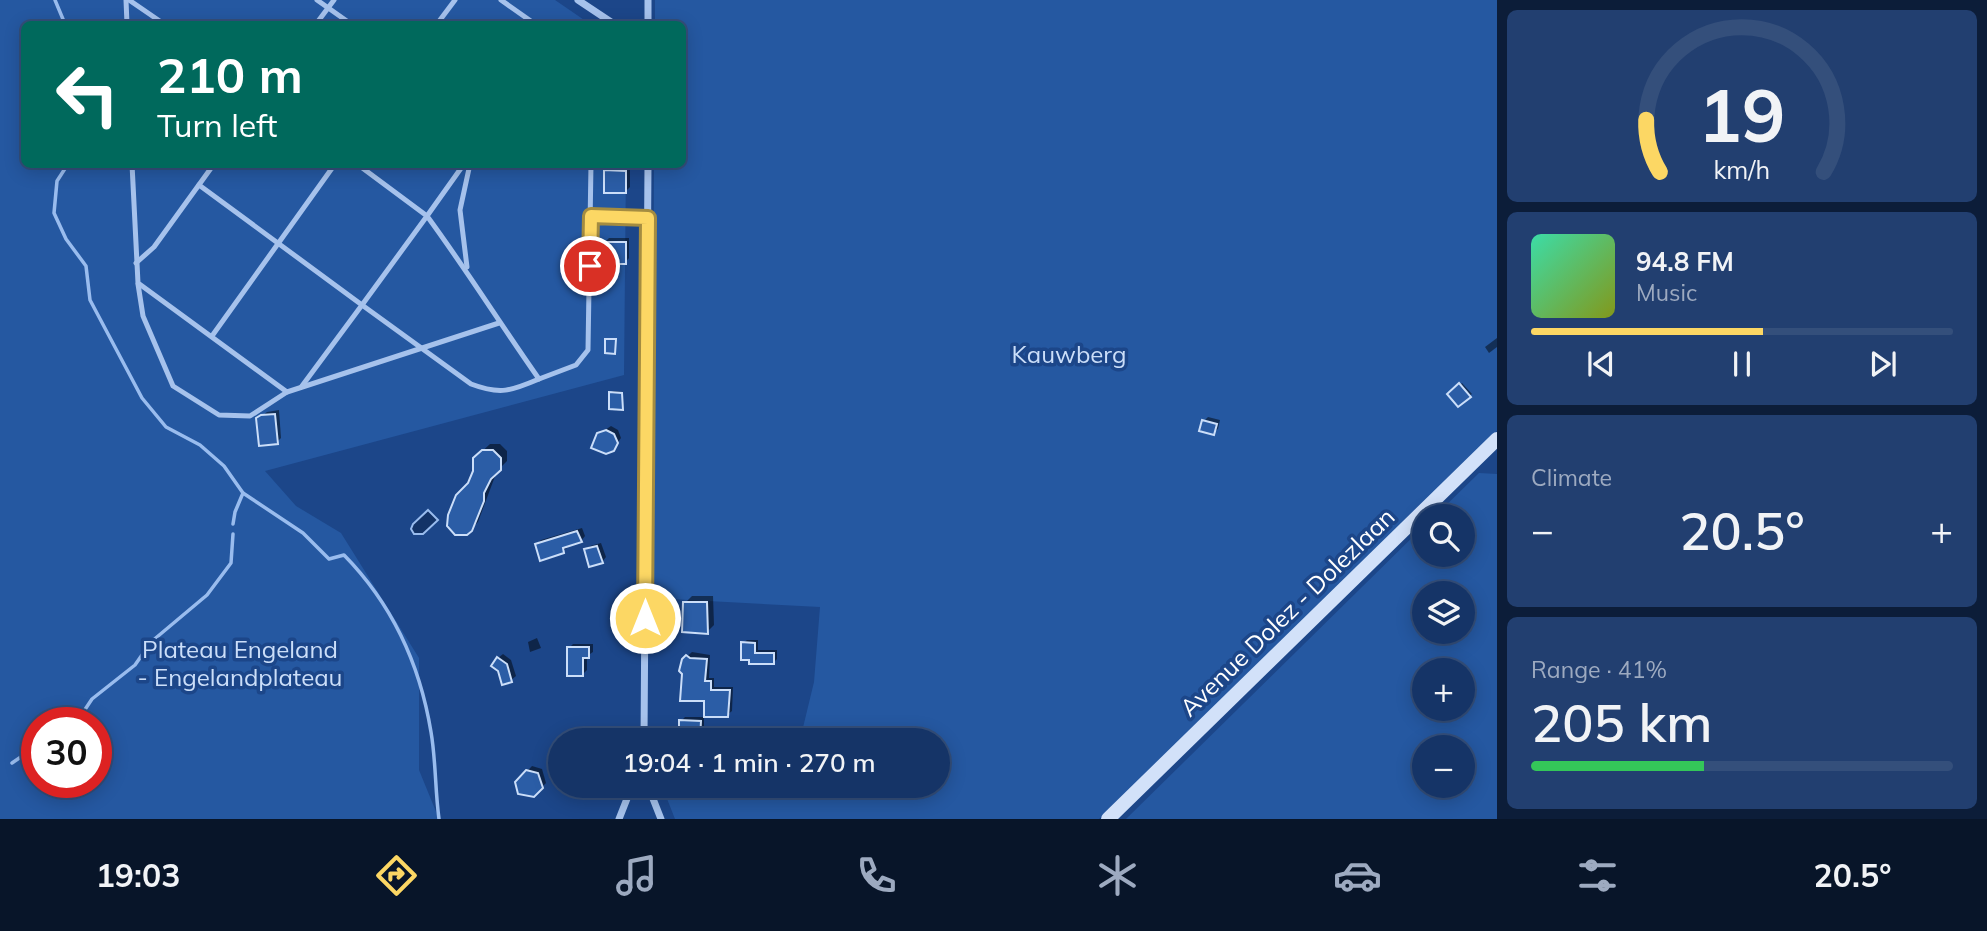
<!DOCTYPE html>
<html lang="en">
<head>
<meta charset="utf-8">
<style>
  body { margin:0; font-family:Mulish,sans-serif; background:#223f70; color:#f1f3f6; height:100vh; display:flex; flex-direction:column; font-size:26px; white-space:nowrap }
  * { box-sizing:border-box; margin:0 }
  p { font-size:23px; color:#9daac0 }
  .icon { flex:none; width:38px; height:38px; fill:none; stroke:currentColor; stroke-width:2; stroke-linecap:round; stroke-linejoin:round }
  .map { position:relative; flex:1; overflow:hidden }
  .drawer { display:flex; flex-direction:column; gap:10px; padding:10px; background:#0c1d39; width:490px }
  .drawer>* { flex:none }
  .top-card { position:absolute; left:21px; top:21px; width:665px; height:147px; border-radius:10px; box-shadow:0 4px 18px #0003,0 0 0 2px #344f7b; background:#00695c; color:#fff; overflow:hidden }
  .controls { position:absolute; left:1412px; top:504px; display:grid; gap:14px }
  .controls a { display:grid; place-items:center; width:63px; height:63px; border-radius:50%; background:#153467; box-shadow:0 4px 18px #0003,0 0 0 2px #344f7b; font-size:35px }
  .speed { position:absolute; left:21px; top:707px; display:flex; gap:14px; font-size:35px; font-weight:700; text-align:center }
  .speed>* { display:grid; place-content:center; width:91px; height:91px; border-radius:50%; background:#153467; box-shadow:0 4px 18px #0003,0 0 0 2px #344f7b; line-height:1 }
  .speed .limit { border:10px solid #d22; background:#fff; color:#111 }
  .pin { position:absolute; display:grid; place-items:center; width:60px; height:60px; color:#fff; margin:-30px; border:4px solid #fff; border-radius:50%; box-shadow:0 2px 7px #0007 }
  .me { position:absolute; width:77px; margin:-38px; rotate:0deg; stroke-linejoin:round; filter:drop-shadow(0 0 5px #0008) }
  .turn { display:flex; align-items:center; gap:24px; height:147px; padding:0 21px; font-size:32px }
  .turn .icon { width:91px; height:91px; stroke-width:2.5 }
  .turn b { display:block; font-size:49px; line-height:60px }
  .big { font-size:52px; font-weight:600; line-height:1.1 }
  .drawer .tile { flex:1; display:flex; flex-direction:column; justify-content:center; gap:10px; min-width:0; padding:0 24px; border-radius:10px; background:#223f70 }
  .drawer .dial { align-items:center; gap:0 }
  .dial svg { height:182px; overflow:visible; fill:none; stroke:#344f7b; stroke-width:7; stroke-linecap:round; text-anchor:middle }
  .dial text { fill:#f1f3f6; stroke:none }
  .song { display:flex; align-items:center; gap:21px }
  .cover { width:84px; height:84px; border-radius:10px; background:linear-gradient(135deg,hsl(160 70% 55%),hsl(70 70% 35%)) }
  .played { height:7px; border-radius:4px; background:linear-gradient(90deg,#fcd764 55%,#344f7b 55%) }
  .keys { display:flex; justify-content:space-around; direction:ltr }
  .heat { display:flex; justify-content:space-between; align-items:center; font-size:38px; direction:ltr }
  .charge { height:10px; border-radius:5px; background:linear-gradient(90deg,#34c759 41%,#344f7b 0) }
  .trip { position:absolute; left:548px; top:728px; width:402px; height:70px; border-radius:35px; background:#153467; box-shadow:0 4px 18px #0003,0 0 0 2px #344f7b; font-weight:600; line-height:70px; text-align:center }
  .tabs { display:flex; height:112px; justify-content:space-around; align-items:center; background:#081529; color:#9daac0 }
  .tabs .icon { width:49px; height:49px }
  .tabs .current { color:#fcd764 }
  .tabs b { font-size:32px; color:#f1f3f6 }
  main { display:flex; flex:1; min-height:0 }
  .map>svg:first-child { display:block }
  .green { fill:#2558a1; fill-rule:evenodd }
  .water { fill:#133367; stroke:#99bcee; stroke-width:2 }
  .shadow { fill:#0007 }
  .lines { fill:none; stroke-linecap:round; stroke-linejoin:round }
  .stream { stroke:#99bcee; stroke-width:3.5 }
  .building { fill:#2b5da6; stroke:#cbdef9; stroke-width:2 }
  .lane { stroke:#a6c2ec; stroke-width:5 }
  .street { stroke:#a6c2ec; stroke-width:7 }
  .secondary { stroke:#d2e1f9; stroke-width:14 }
  .route-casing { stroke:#a48c41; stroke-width:18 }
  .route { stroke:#fcd764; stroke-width:12 }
  .labels { text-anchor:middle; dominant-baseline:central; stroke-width:7; stroke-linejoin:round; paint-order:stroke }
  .park-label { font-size:24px; fill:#cbdef9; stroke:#1c4689 }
  .street-label { font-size:24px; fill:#fff; stroke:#1c4689 }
</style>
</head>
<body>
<main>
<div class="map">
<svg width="1497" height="819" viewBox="0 0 1497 819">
  <rect width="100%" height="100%" fill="#1c4689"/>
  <g class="green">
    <path d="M0 0H555L590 24H24V164L626 165 624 375 265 471 296 506 341 533 419 658V770L439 819H0ZM37 723H96V782H37Z"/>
    <path d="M655 0H1497V431L1099 819H675L662 786H938V740H800L814 682 820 607 652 598 654 165 682 164V24H655Z"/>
    <path d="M1479 473 1497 474V819H1126L1424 526V555H1463V516H1435ZM1424 593H1463V632H1424ZM1424 670H1463V709H1424ZM1424 747H1463V786H1424Z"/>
  </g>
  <path class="water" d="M428 510 438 520 423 534H414L411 529 413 524Z"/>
  <g class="shadow">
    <path d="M610 167H630V187L626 191 605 171Z"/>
    <path d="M609 238H629V258L625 263 605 242Z"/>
    <path d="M1497 338V347L1489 353 1485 347Z"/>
    <path d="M1462 383 1472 394 1458 405 1450 394Z"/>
    <path d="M613 391 623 392V409L611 393Z"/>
    <path d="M279 410 281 438 277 442 258 419 267 412Z"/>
    <path d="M1208 417 1220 420 1218 429 1213 433 1204 421Z"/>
    <path d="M611 426 618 430 621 438 613 449 599 434Z"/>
    <path d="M490 444H500L507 451V461L497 471 478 522 467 533 475 458Z"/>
    <path d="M582 528 585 536 581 541 567 545 568 547 563 551 537 544 541 540Z"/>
    <path d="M601 543 606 557 602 562 586 550 590 546Z"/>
    <path d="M692 596H713L714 625 707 632 685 603Z"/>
    <path d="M537 638 541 648 530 652 528 642Z"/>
    <path d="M747 640H758V650H777V659L773 663H751L743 643Z"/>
    <path d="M573 644H593V652L587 656V670L583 674 569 648Z"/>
    <path d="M692 652 710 655 709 678H714V687H733L732 711 727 715 706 699 683 660Z"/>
    <path d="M503 654 511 660 516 676 511 680 498 658Z"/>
    <path d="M685 717H704V734L699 738 681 721Z"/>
    <path d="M532 766 542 769 546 783 534 795 517 782Z"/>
  </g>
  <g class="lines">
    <g class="stream">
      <path d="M55 0 65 24"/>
      <path d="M68 164 57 181 54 213 66 239 86 266 90 300 142 398 166 427 200 445 224 466 243 493 303 533 329 559 344 555C392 604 420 665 431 732 436 761 435 790 439 819"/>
      <path d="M233 524 235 512 243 493"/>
      <path d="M76 723 92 699 135 665 151 642 207 595 231 563 233 534"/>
      <path d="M12 763 37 746"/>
    </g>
  </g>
  <g class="building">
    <path d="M604 170 626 171V193H604Z"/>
    <rect x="603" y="242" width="23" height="22"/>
    <path d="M605 339H616L615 354 605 353Z"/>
    <path d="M1459 383 1471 397 1458 407 1447 394Z"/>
    <path d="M609 392 622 393 623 410 609 409Z"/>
    <path d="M275 414 278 444 259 446 256 418 261 415Z"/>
    <path d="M1202 420 1217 424 1214 435 1199 431Z"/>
    <path d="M606 430 614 434 618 443 614 451 606 454 591 448 597 433Z"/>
    <path d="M482 450H493L501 458V470L491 479 484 493V501L472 531 467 535H455L447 526 448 515 456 495 468 483 473 471V458Z"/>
    <path d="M577 531 582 542 563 548 564 553 540 561 535 544Z"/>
    <path d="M597 546 603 563 589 567 584 549Z"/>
    <path d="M683 602H707L708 634 682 632Z"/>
    <path d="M741 642 755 643V653H774V664H749V660H741Z"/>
    <path d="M567 647H589V658H583V676H567Z"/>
    <path d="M686 655 690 658 707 659 705 681H711V690H730L728 717H704V701H680L682 674 679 671 682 659Z"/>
    <path d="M497 657 507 664 512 682 502 685 498 671 491 666Z"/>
    <path d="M679 720 701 721 700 740 679 739Z"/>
    <path d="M526 770 538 773 543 788 534 797 518 794 515 782Z"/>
  </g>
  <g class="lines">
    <g class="lane">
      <path d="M126 0 127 24"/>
      <path d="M129 0 164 24"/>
      <path d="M317 0 351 24"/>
      <path d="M501 0 535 24"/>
      <path d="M316 24 334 0"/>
      <path d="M437 24 455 0"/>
      <path d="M132 164 138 283 287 392 499 323"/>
      <path d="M357 164 427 216 362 305 471 384C500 395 511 391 539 379"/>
      <path d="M464 164 427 216C466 269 501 325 539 379L576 365 588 350 591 164"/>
      <path d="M199 185 362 305 302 386"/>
      <path d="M591 216 648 218"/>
      <path d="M136 263 154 247 214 164"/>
      <path d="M467 267 460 210 470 164"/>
      <path d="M138 284 143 316 173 386 219 415 250 416 287 392"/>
      <path d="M212 336 335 164"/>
    </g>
    <g class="street">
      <path d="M578 0 614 24"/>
      <path d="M648 24V0"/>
      <path d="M644 740 648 164"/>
      <path d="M648 786 661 819"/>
      <path d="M619 819 632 786"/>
    </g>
    <path class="secondary" d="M1108 819 1497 439"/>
  </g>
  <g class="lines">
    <g class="route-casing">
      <path id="route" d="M590 266 591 216 648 218 645 618"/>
    </g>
    <use href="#route" class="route"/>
  </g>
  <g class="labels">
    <g class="park-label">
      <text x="1069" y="354">Kauwberg</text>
      <text x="240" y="649">Plateau Engeland<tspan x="240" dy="28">- Engelandplateau</tspan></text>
    </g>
    <g class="street-label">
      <text transform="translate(1287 612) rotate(-44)">Avenue Dolez - Dolezlaan</text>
    </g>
  </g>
</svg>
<div class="controls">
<a><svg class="icon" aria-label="search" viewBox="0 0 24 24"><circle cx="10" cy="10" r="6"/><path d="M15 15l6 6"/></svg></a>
<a><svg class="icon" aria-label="layers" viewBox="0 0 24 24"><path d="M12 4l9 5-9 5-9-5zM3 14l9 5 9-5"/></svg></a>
<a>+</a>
<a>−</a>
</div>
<div class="speed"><div class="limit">30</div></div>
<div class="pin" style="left:590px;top:266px;background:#d93025"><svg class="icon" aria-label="arrive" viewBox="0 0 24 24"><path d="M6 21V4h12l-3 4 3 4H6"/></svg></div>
<svg class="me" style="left:645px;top:618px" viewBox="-20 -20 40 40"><circle r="17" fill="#fcd764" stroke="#fff" stroke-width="3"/><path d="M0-11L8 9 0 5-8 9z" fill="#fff"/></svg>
<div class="trip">19:04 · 1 min · 270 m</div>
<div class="top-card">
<div class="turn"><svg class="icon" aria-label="left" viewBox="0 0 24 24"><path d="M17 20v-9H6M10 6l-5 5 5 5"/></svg><div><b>210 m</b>Turn left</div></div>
</div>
</div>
<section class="drawer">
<div class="tile dial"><svg viewBox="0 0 100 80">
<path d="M14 69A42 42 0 1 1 86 69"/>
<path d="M14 69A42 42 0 0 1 8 46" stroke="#fcd764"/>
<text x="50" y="56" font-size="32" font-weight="700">19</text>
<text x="50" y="72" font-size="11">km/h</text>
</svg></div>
<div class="tile">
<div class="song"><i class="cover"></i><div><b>94.8 FM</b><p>Music</p></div></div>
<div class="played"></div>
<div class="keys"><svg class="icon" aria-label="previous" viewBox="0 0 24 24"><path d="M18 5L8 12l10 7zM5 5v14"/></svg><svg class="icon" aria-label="pause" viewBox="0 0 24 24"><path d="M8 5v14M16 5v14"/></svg><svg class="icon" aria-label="next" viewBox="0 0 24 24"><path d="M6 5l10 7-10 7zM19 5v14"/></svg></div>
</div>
<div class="tile"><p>Climate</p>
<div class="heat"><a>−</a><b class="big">20.5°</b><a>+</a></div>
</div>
<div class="tile"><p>Range · 41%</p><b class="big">205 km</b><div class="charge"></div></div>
</section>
</main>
<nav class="tabs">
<b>19:03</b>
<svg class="icon current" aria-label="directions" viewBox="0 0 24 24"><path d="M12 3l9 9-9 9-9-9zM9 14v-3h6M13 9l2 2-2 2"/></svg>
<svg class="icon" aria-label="music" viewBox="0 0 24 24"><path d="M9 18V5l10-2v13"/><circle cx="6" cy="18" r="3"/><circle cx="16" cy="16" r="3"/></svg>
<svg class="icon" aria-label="phone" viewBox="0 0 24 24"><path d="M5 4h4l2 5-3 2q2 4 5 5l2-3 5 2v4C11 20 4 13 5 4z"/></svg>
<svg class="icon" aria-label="climate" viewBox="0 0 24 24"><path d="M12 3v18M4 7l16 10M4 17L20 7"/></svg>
<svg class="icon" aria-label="car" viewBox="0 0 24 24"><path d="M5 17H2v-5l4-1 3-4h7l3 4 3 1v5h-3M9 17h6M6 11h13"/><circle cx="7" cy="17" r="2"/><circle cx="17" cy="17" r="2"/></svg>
<svg class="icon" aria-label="filters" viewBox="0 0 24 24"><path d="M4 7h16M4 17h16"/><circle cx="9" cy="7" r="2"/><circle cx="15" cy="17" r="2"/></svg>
<b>20.5°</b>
</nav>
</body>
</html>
